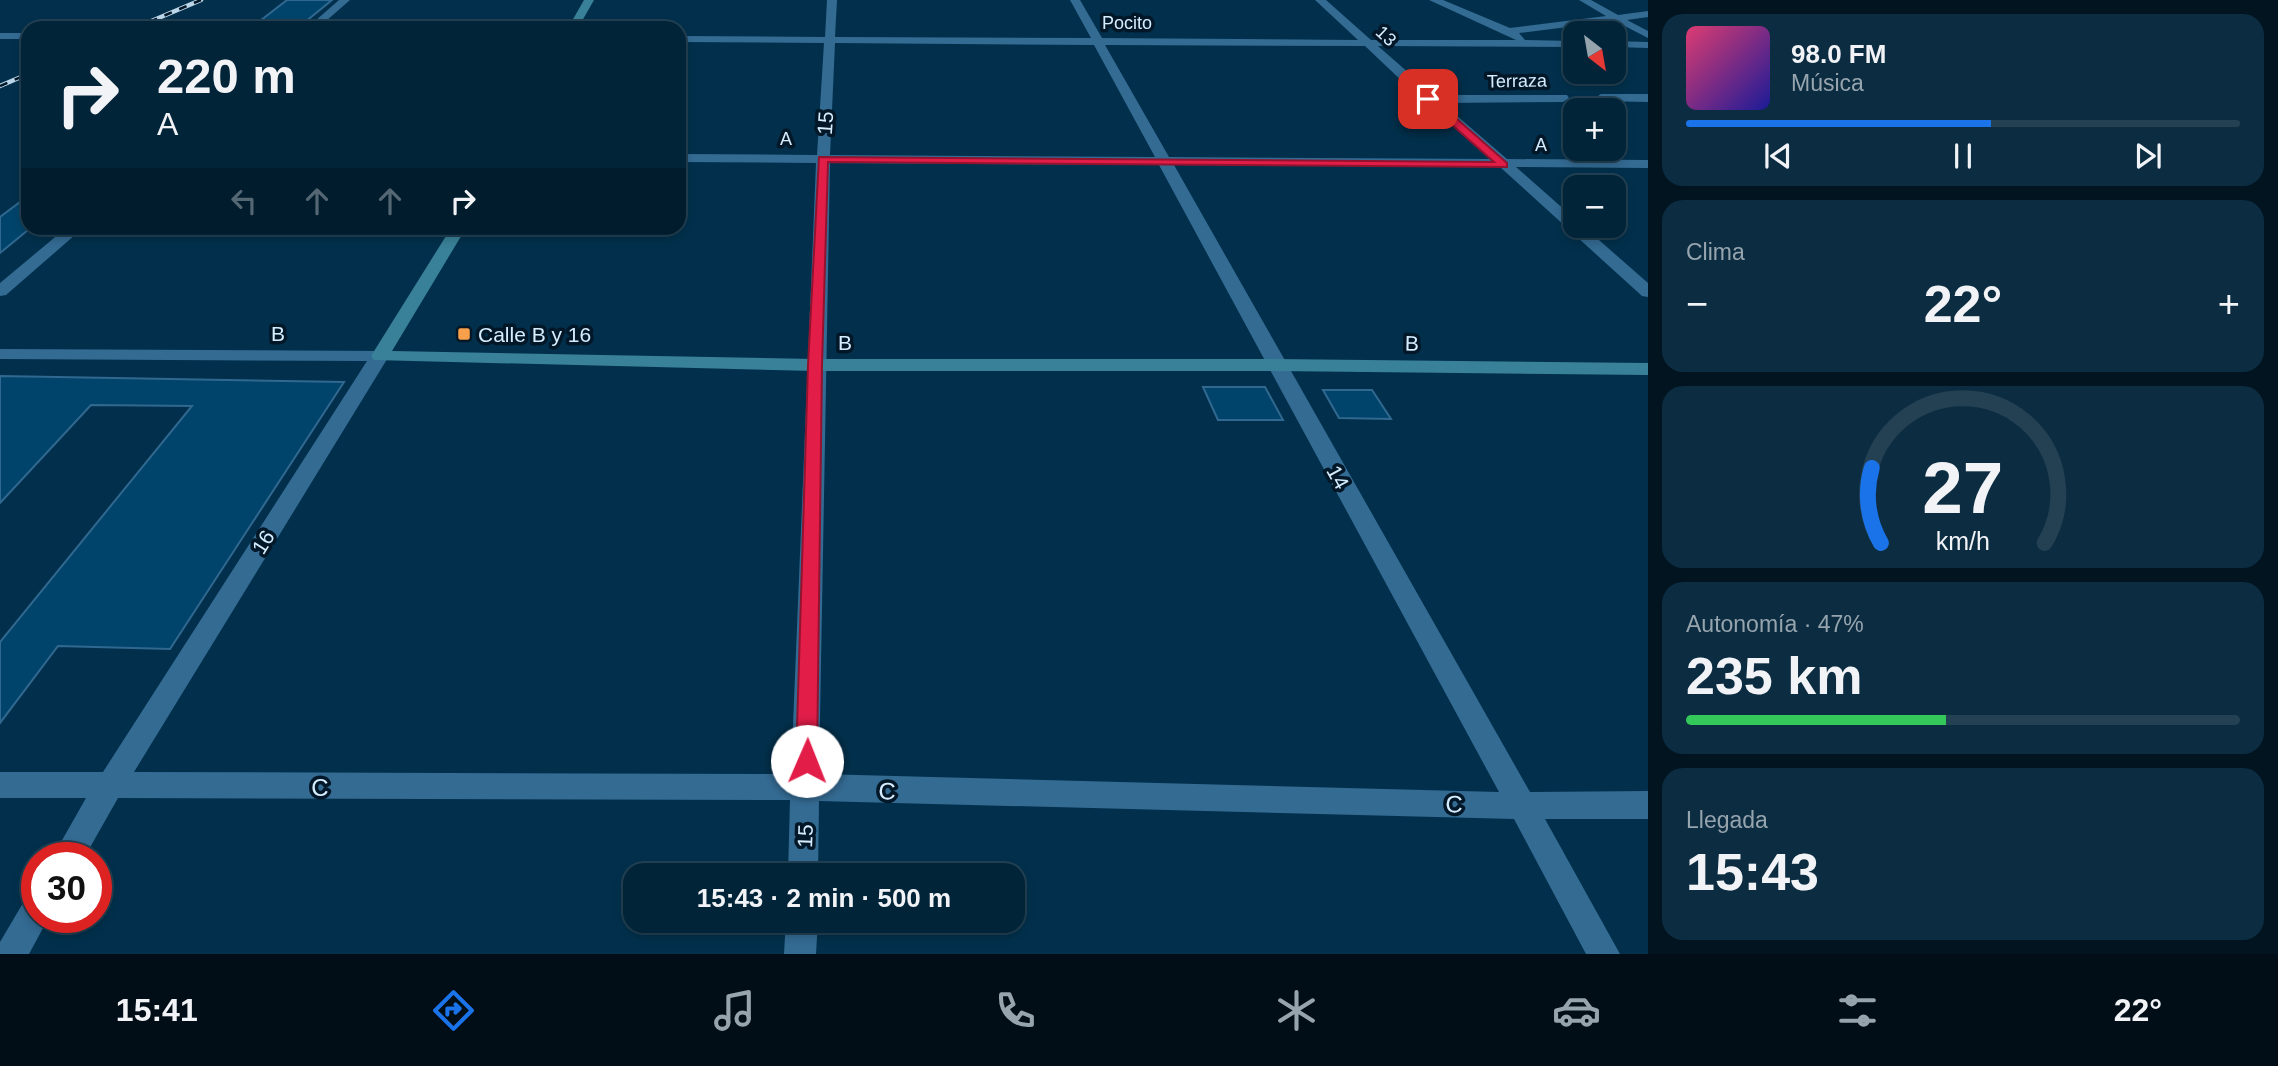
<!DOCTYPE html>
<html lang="es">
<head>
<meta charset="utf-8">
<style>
  body { margin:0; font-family:Arial,sans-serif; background:#0c2c41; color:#f1f3f6; height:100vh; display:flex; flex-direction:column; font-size:26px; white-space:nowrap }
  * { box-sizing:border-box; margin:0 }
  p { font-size:23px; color:#96a4ae }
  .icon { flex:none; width:38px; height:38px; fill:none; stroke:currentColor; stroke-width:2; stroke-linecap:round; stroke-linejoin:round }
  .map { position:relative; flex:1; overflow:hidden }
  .sheet { display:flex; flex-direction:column; gap:14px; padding:14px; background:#01141f; width:630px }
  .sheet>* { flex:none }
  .guide { position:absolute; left:21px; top:21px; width:665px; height:214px; border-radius:21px; box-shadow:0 4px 10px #0003,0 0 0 2px #234153; background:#022439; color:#f1f3f6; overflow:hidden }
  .needle { width:46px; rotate:149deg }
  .buttons { position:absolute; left:1563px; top:21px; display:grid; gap:14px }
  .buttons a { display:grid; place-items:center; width:63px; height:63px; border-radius:14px; background:#022439; box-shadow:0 4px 10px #0003,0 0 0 2px #234153; font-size:35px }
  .speed { position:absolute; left:21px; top:842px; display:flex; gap:14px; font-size:35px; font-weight:700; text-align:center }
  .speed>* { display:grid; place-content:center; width:91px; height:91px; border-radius:50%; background:#022439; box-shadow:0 4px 10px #0003,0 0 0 2px #234153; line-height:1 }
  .speed .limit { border:10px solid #d22; background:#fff; color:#111 }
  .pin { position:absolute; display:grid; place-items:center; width:60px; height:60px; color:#fff; margin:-30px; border-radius:14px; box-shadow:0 4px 10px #0006 }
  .me { position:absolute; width:77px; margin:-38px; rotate:1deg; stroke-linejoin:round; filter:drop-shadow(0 0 5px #0008) }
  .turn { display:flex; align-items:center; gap:24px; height:147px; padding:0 21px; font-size:32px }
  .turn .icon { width:91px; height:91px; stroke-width:2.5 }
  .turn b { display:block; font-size:49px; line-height:60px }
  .lanes { display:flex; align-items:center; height:66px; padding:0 21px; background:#0003; justify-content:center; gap:35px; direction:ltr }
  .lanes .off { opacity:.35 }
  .big { font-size:52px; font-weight:800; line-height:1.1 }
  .sheet .card { flex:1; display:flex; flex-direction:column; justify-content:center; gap:10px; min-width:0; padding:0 24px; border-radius:21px; background:#0c2c41 }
  .sheet .dial { align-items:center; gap:0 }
  .dial svg { height:182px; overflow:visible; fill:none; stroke:#234153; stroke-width:7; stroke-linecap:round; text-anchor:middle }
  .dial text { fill:#f1f3f6; stroke:none }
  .song { display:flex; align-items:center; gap:21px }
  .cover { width:84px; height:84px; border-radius:10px; background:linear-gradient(135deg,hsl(340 70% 55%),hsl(240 70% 35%)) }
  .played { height:7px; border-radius:4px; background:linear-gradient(90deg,#1a73e8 55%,#234153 55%) }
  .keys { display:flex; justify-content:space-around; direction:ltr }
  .heat { display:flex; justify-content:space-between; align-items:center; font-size:38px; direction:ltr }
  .charge { height:10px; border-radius:5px; background:linear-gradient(90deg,#34c759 47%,#234153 0) }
  .trip { position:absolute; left:623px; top:863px; width:402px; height:70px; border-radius:21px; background:#022439; box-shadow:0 4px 10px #0003,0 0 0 2px #234153; font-weight:800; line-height:70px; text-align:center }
  .tabs { display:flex; height:112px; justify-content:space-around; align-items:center; background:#010e17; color:#96a4ae }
  .tabs .icon { width:49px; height:49px }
  .tabs .selected { color:#1a73e8 }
  .tabs b { font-size:32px; color:#f1f3f6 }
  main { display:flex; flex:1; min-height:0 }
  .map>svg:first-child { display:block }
  .building { fill:#01446b; stroke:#316890; stroke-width:2 }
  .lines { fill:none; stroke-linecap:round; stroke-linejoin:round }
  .street { fill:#346b93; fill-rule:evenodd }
  .secondary { fill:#398198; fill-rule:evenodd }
  .rail-casing { stroke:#bbd5e8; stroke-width:4.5 }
  .rail { stroke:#021727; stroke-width:2.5; stroke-dasharray:8; stroke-linecap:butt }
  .route { fill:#e11d48; stroke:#92132f; stroke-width:2 }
  .poi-dot { fill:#f8a14a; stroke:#021727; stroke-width:2.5 }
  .labels { text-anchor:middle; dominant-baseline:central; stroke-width:7; stroke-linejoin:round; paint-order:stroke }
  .far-street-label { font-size:18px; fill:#d6edff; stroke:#021727 }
  .street-label { font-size:21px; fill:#d6edff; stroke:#021727 }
  .poi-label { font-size:21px; fill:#d6edff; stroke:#021727; text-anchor:start }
  .near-street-label { font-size:24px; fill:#d6edff; stroke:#021727 }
</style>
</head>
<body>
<main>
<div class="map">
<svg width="1648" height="954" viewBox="0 0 1648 954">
  <rect width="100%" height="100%" fill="#02304c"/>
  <g class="building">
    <path d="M287 0H332L299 27H252Z"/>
    <path d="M28 196V230L0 253V217Z"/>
    <path d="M0 376 344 382 170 649 58 646 0 723V642L192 406 91 405 0 503Z"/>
    <path d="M1203 387H1265L1283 420H1218Z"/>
    <path d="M1323 390H1372L1391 419 1339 418Z"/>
  </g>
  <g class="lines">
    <g class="street">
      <path d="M339 0H350L318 28H307Z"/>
      <path d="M827 0H837L835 37 1091 38 1070 0H1080L1102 38 1358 40 1315 0H1326L1371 40H1516L1429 0H1443L1510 28 1606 16 1579 0H1591L1618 15 1648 11V17L1627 20 1648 31V38L1615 21 1519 33 1525 40 1575 41V47L1378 46 1434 95H1567L1569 98 1563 102 1442 103 1507 159 1648 160V168L1516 167 1575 219V226H1583L1648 283V297L1642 296 1500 167 1174 165 1530 792 1648 791V819H1545L1620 954H1586L1514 819 819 801 818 875H788L790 800 118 798 84 858H52L86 798H0V772H103L367 361 0 359V349L380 351 389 356 134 772 791 774 816 163 679 162V154L817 155 824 43 679 42V36L825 37ZM835 43 1094 45 1155 157 830 155ZM1105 45 1365 46 1424 102 1491 159 1169 157ZM830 163 1159 165 1499 792 819 774Z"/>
      <rect x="0" y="33" width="28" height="6"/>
      <path d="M1614 41 1648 42V48L1614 47Z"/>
      <path d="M1601 94H1648V102L1597 101 1595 98Z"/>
      <path d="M66 228H83L6 295 0 296V283Z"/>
      <path d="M37 894V917H49L29 954H0V942L26 898Z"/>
      <path d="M786 920H818L816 954H784Z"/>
    </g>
    <g class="secondary">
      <path d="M584 0H594L578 28H568Z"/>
      <path d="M451 228H466L392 351 815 359H1275L1648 363V375L1275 371H815L374 360 371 356Z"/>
    </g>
    <g class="rail-casing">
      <g id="rail">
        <path d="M135 28 201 0"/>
        <path d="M0 86 28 74"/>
      </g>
    </g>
    <use href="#rail" class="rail"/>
  </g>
  <path class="route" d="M1425 97H1432L1507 163V167L828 162 822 365 817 761 814 768 807 770 800 768 796 761 808 365 819 157 1494 162 1425 101Z"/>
  <rect class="poi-dot" x="457" y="327" width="14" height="14" rx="3.5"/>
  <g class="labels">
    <g class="far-street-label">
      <text x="1127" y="23">Pocito</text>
      <text transform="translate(1386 36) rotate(43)">13</text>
      <text transform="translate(1517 81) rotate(-1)">Terraza</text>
      <text x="786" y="139">A</text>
      <text x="1541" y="145">A</text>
    </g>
    <g class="street-label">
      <text transform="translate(825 123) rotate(-86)">15</text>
      <text x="278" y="333">B</text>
      <text x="845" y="342">B</text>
      <text transform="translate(1412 343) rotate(1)">B</text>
      <text transform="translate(1338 477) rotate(61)">14</text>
      <text transform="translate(263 542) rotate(-58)">16</text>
      <text transform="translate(805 836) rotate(-88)">15</text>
    </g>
    <g class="poi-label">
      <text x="478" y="334">Calle B y 16</text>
    </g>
    <g class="near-street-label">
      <text x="320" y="787">C</text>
      <text transform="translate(887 791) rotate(1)">C</text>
      <text transform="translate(1454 804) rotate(1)">C</text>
    </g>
  </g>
</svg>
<div class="buttons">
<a><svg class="needle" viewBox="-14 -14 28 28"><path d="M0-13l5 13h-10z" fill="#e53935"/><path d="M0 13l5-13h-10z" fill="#96a4ae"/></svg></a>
<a>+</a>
<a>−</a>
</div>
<div class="speed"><div class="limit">30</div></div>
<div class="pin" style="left:1428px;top:99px;background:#d93025"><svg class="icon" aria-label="arrive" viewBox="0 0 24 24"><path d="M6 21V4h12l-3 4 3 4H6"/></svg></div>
<svg class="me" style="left:807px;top:761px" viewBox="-20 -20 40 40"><circle r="19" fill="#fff"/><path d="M0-13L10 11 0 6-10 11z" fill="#e11d48"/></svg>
<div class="trip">15:43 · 2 min · 500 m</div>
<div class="guide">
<div class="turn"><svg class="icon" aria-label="right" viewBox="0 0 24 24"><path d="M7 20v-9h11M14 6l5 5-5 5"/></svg><div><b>220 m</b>A</div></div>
<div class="lanes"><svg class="icon off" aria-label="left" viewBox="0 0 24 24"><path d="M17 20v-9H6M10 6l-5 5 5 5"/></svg><svg class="icon off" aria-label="ahead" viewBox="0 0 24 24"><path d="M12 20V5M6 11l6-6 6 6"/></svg><svg class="icon off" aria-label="ahead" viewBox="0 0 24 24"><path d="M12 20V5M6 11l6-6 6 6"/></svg><svg class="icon" aria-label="right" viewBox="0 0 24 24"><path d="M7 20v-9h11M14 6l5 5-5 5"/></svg></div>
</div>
</div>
<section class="sheet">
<div class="card">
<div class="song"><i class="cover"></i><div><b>98.0 FM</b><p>Música</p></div></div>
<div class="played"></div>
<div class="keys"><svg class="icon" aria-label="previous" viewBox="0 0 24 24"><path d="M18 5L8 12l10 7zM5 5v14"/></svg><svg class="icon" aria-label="pause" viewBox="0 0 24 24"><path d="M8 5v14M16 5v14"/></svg><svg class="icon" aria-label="next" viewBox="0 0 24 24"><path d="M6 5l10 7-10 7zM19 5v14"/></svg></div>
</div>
<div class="card"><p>Clima</p>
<div class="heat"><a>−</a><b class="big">22°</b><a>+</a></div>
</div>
<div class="card dial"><svg viewBox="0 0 100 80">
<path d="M14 69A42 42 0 1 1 86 69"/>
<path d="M14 69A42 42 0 0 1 10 36" stroke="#1a73e8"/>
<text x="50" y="56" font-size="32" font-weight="700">27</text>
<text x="50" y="72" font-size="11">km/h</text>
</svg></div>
<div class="card"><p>Autonomía · 47%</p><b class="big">235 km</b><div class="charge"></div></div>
<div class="card"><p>Llegada</p><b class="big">15:43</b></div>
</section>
</main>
<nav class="tabs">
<b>15:41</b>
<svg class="icon selected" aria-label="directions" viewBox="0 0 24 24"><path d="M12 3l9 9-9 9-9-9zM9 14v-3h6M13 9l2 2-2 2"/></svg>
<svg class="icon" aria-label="music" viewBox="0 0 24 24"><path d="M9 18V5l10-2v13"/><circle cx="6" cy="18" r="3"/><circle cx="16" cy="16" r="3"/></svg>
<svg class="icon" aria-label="phone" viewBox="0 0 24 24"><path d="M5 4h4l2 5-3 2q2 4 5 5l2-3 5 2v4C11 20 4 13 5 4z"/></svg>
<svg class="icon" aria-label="climate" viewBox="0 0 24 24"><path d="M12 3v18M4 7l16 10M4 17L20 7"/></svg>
<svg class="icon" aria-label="car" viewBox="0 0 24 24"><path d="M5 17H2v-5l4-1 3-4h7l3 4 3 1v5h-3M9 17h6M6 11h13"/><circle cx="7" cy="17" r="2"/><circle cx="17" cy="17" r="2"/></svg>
<svg class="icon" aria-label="filters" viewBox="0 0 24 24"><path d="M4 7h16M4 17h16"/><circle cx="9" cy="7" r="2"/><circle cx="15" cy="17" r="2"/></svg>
<b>22°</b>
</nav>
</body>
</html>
